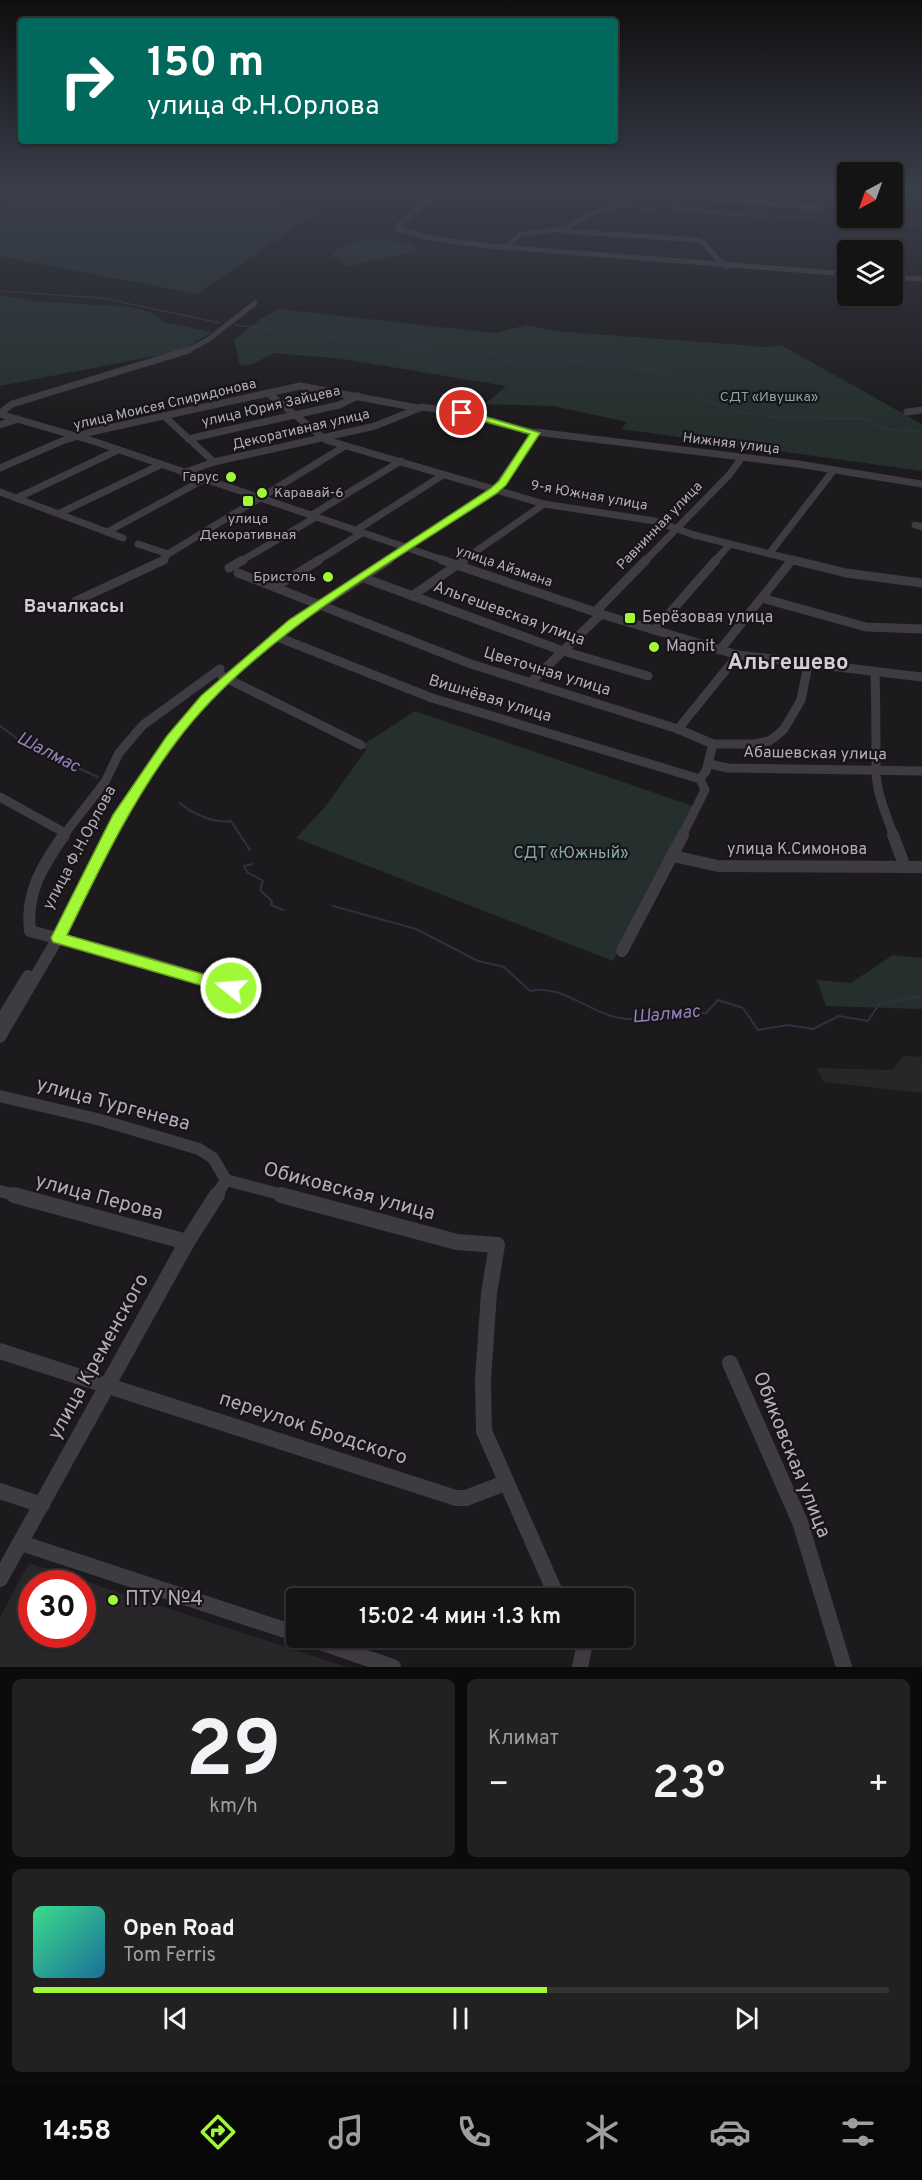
<!DOCTYPE html>
<html lang="ru">
<head>
<meta charset="utf-8">
<style>
  body { margin:0; font-family:Overpass,sans-serif; background:#222122; color:#f1f3f6; height:100vh; display:flex; flex-direction:column; font-size:22px; white-space:nowrap }
  * { box-sizing:border-box; margin:0 }
  p { font-size:20px; color:#9d9ea0 }
  .icon { flex:none; width:33px; height:33px; fill:none; stroke:currentColor; stroke-width:2; stroke-linecap:round; stroke-linejoin:round }
  .map { position:relative; height:1667px; overflow:hidden }
  .drawer { display:flex; flex-direction:column; gap:12px; padding:12px; background:#0c0b0c; flex:1 }
  .drawer>* { flex:none }
  .top-card { position:absolute; left:18px; top:18px; width:600px; height:126px; border-radius:6px; box-shadow:0 2px 4px #0004,0 0 0 2px #343334; background:#00695c; color:#fff; overflow:hidden }
  .needle { width:39px; rotate:221deg }
  .tools { position:absolute; left:837px; top:162px; display:grid; gap:12px }
  .tools a { display:grid; place-items:center; width:66px; height:66px; border-radius:6px; background:#151415; box-shadow:0 2px 4px #0004,0 0 0 2px #343334; font-size:30px }
  .speed { position:absolute; left:18px; top:1570px; display:flex; gap:12px; font-size:30px; font-weight:700; text-align:center }
  .speed>* { display:grid; place-content:center; width:78px; height:78px; border-radius:50%; background:#151415; box-shadow:0 2px 4px #0004,0 0 0 2px #343334; line-height:1 }
  .speed .limit { border:9px solid #d22; background:#fff; color:#111 }
  .pin { position:absolute; display:grid; place-items:center; width:51px; height:51px; color:#fff; margin:-26px; border:3px solid #fff; border-radius:50%; box-shadow:0 2px 6px #0007 }
  .me { position:absolute; width:66px; margin:-33px; rotate:287deg; stroke-linejoin:round; filter:drop-shadow(0 0 4px #0008) }
  .turn { display:flex; align-items:center; gap:21px; height:126px; padding:0 30px; font-size:27px }
  .turn .icon { width:78px; height:78px; stroke-width:2.5 }
  .turn b { display:block; font-size:42px; line-height:51px }
  .big { font-size:45px; font-weight:600; line-height:1.1 }
  .drawer .tile { flex:1; display:flex; flex-direction:column; justify-content:center; gap:9px; min-width:0; padding:0 21px; border-radius:9px; background:#222122 }
  .drawer .dial { align-items:center; gap:0 }
  .dial b { font-size:78px; line-height:1 }
  .song { display:flex; align-items:center; gap:18px }
  .cover { width:72px; height:72px; border-radius:9px; background:linear-gradient(135deg,hsl(150 70% 55%),hsl(200 70% 35%)) }
  .played { height:6px; border-radius:3px; background:linear-gradient(90deg,#a1f836 60%,#343334 60%) }
  .keys { display:flex; justify-content:space-around; direction:ltr }
  .heat { display:flex; justify-content:space-between; align-items:center; font-size:33px; direction:ltr }
  .drawer .tiles { flex:1; display:grid; gap:12px; grid-template-columns:1fr 1fr }
  .tile:last-child { grid-column:span 2 }
  .trip { position:absolute; left:286px; top:1588px; width:348px; height:60px; border-radius:6px; background:#151415; box-shadow:0 2px 4px #0004,0 0 0 2px #343334; font-weight:600; line-height:60px; text-align:center }
  .menu { display:flex; height:96px; justify-content:space-around; align-items:center; background:#080808; color:#9d9ea0 }
  .menu .icon { width:42px; height:42px }
  .menu .on { color:#a1f836 }
  .menu b { font-size:27px; color:#f1f3f6 }
  .map>svg:first-child { display:block }
  .built { fill:#292629; fill-rule:evenodd }
  .green { fill:#25302e }
  .water { fill:#332f41 }
  .lines { fill:none; stroke-linecap:round; stroke-linejoin:round }
  .stream-far1 { stroke:#332f41; stroke-width:1.5 }
  .stream { stroke:#332f41; stroke-width:2 }
  .minor-far4 { stroke:#3f3b42; stroke-width:5 }
  .minor-far3 { stroke:#3f3b42; stroke-width:7 }
  .minor-far2 { stroke:#3f3b42; stroke-width:9 }
  .minor-far1 { stroke:#3f3b42; stroke-width:12 }
  .minor { stroke:#3f3b42; stroke-width:16 }
  .route { fill:#a1f836; stroke:#69a123; stroke-width:1.5 }
  .poi-dot { fill:#a1f836; stroke:#171517; stroke-width:2 }
  .labels { text-anchor:middle; dominant-baseline:central; stroke-width:4.5; stroke-linejoin:round; paint-order:stroke }
  .far-park-label { font-size:14px; fill:#83a8a2; stroke:#171517 }
  .far-street-label { font-size:14px; fill:#b4acbc; stroke:#171517 }
  .far-poi-label { font-size:14px; fill:#b4acbc; stroke:#171517; text-anchor:end }
  .street-label { font-size:16px; fill:#b4acbc; stroke:#171517 }
  .poi-label { font-size:16px; fill:#b4acbc; stroke:#171517; text-anchor:start }
  .park-label { font-size:16px; fill:#83a8a2; stroke:#171517 }
  .neighbourhood-label { font-size:18px; font-weight:bold; fill:#d3cdd8; stroke:#171517 }
  .water-label { font-size:18px; font-style:italic; fill:#9083b8; stroke:#171517 }
  .near-street-label { font-size:20px; fill:#b4acbc; stroke:#171517 }
  .near-poi-label { font-size:20px; fill:#b4acbc; stroke:#171517; text-anchor:start }
  .district-label { font-size:22px; font-weight:bold; fill:#d3cdd8; stroke:#171517 }
</style>
</head>
<body>
<div class="map">
<svg width="922" height="1667" viewBox="0 0 922 1667">
  <rect width="100%" height="100%" fill="#1c1a1c"/>
  <g class="built">
    <path d="M903 1056 922 1057V1093L824 1082 816 1068 893 1070Z"/>
    <path d="M29 1563 347 1667H0V1617ZM32 1584H82V1635H32Z"/>
  </g>
  <g class="green">
    <path d="M18 191C58 193 98 197 137 197 196 198 262 191 318 212L196 294 0 256V216L7 214 5 194Z"/>
    <path d="M366 239 409 243 418 251 348 266 332 256 339 247Z"/>
    <path d="M0 295 31 301 131 307 152 313 164 322 212 332 181 351 0 386Z"/>
    <path d="M279 309 494 333 527 325 555 331 766 347 781 345 922 424V471L621 429 627 422 553 406 485 404 506 386 343 359 275 353 252 364 240 366 234 340 262 318Z"/>
    <path d="M415 711 693 806 613 961 296 838 325 807 366 750 363 745Z"/>
    <path d="M893 955 922 958V1009L826 1006 817 980 851 983Z"/>
  </g>
  <path class="water" d="M678 203 716 211 779 216 756 217 670 212 673 204Z"/>
  <g class="lines">
    <g class="stream-far1">
      <path d="M223 190 258 195 304 193 312 199 379 203"/>
      <path d="M438 201 572 198 614 205"/>
      <path d="M392 203 422 201"/>
      <path d="M620 206 659 210"/>
      <path d="M778 216 899 226 922 224"/>
      <path d="M0 291 102 298 220 323"/>
      <path d="M235 325 425 348 449 359 493 353 507 361 539 357 669 372 698 396 731 411 774 417 865 419 886 429 922 432"/>
    </g>
    <g class="stream">
      <path d="M0 726 25 744 98 777"/>
      <path d="M180 803C192 814 216 824 231 821L250 850"/>
      <path d="M252 864 244 866 247 872 263 881 260 890 272 901 271 905 283 910"/>
      <path d="M333 906 416 929 478 961 504 967 530 991C563 983 593 1017 627 1019 652 1020 680 1015 706 1013L718 1000 743 1008 758 1030 788 1025 813 1029 839 1016 868 1021 879 1004 922 996"/>
    </g>
    <g class="minor-far4">
      <path d="M441 190 397 226 398 229 430 238 488 246 848 274"/>
      <path d="M563 231 700 240 726 267"/>
      <path d="M506 248 521 234 564 229 589 215 639 197 671 195 823 208"/>
      <path d="M892 277 922 279"/>
      <path d="M187 351 209 339 255 303"/>
    </g>
    <g class="minor-far3">
      <path d="M189 350 12 404 3 411V415L93 441 446 561"/>
      <path d="M269 394 326 440 544 504 655 521 694 535 799 561"/>
      <path d="M907 412 922 410"/>
      <path d="M164 416 214 462"/>
      <path d="M0 425 18 419"/>
      <path d="M188 439 339 405 358 396"/>
      <path d="M0 468 62 441 91 432 300 386 418 408"/>
      <path d="M183 473 214 462 375 426 422 407 462 413 535 433"/>
      <path d="M0 492 123 538"/>
      <path d="M17 498 118 450"/>
      <path d="M60 513 160 465"/>
      <path d="M310 516 401 461"/>
      <path d="M915 525 922 527"/>
      <path d="M355 531 443 475"/>
      <path d="M107 532 203 480"/>
      <path d="M138 544 168 554"/>
      <path d="M769 554 833 471"/>
      <path d="M161 561 168 554 345 446"/>
      <path d="M241 561 316 517"/>
      <path d="M317 561 362 533"/>
      <path d="M387 561 494 491 536 432 798 464 922 484"/>
      <path d="M462 561 544 504"/>
      <path d="M645 561 730 474 742 457"/>
      <path d="M715 561 730 544"/>
    </g>
    <g class="minor-far2">
      <path d="M442 560 601 614 738 655 922 677"/>
      <path d="M793 560 846 573 922 583"/>
      <path d="M229 568 243 560"/>
      <path d="M238 573 471 664 678 729 713 744H754L769 741 776 736 784 729 801 700 808 665"/>
      <path d="M361 577 563 651 648 676"/>
      <path d="M275 587 319 560"/>
      <path d="M412 596 464 560"/>
      <path d="M762 598 866 627 922 629"/>
      <path d="M76 601 164 560"/>
      <path d="M595 612 646 560"/>
      <path d="M655 630 716 560"/>
      <path d="M275 636 432 698 700 779"/>
      <path d="M720 650 791 561"/>
      <path d="M875 672C876 705 876 737 876 769 876 792 886 815 894 836"/>
      <path d="M222 676 361 745"/>
      <path d="M530 683 601 614"/>
      <path d="M678 729 738 655"/>
      <path d="M709 764 728 768 922 771"/>
      <path d="M0 797 65 833"/>
      <path d="M63 836 105 782 119 753 143 725 220 669"/>
      <path d="M108 836 119 815 189 717 233 673 293 623 389 560"/>
      <path d="M682 836 705 790 700 779 706 771 713 744"/>
    </g>
    <g class="minor-far1">
      <path d="M64 835C43 865 25 893 30 931L140 960 231 988"/>
      <path d="M893 835 905 867"/>
      <path d="M673 856 718 866 922 867"/>
      <path d="M622 951 683 835"/>
      <path d="M0 1022 28 976"/>
      <path d="M0 1037 58 938 109 835"/>
      <path d="M0 1096 97 1119 199 1149 213 1158 226 1180"/>
      <path d="M226 1180 287 1196"/>
      <path d="M0 1191 19 1196"/>
      <path d="M216 1196 226 1180"/>
    </g>
    <g class="minor">
      <path d="M14 1195 187 1242"/>
      <path d="M281 1195 457 1242 497 1245 489 1293 483 1380 484 1431 558 1599"/>
      <path d="M0 1351 456 1498H466L505 1483"/>
      <path d="M730 1363 800 1522 844 1667"/>
      <path d="M0 1491 42 1505"/>
      <path d="M21 1543 297 1634"/>
      <path d="M0 1579 187 1242 217 1195"/>
      <path d="M308 1638 393 1667"/>
      <path d="M580 1667 586 1638"/>
    </g>
  </g>
  <linearGradient id="sky" x2="0" y2="1"><stop stop-color="#0f0e0f"/><stop offset="0.45" stop-color="#3a3e4b"/><stop offset="1" stop-color="#3a3e4b" stop-opacity="0"/></linearGradient>
  <rect width="922" height="423" fill="url(#sky)"/>
  <path class="route" d="M462 410 540 433 506 485 497 493C391 563 252 639 176 742 131 802 100 868 67 935L237 984 239 988 237 992 231 994 53 942 51 938 113 815 167 736 201 696 289 620 490 489 499 481 530 434 459 414Z"/>
  <g class="poi-dot">
    <circle cx="231" cy="477" r="6"/>
    <circle cx="262" cy="493" r="6"/>
    <rect x="242" y="495" width="12" height="12" rx="3"/>
    <circle cx="328" cy="577" r="6"/>
    <rect x="624" y="612" width="12" height="12" rx="3"/>
    <circle cx="654" cy="647" r="6"/>
    <circle cx="113" cy="1600" r="6"/>
  </g>
  <g class="labels">
    <g class="far-park-label">
      <text x="769" y="397">СДТ «Ивушка»</text>
    </g>
    <g class="far-street-label">
      <text transform="translate(165 405) rotate(-13)">улица Моисея Спиридонова</text>
      <text transform="translate(271 407) rotate(-13)">улица Юрия Зайцева</text>
      <text transform="translate(301 430) rotate(-13)">Декоративная улица</text>
      <text transform="translate(731 444) rotate(7)">Нижняя улица</text>
      <text transform="translate(589 496) rotate(10)">9-я Южная улица</text>
      <text transform="translate(660 526) rotate(-46)">Равнинная улица</text>
      <text transform="translate(504 567) rotate(19)">улица Айзмана</text>
    </g>
    <g class="far-poi-label">
      <text x="219" y="477">Гарус</text>
      <text x="274" y="493" text-anchor="start">Каравай-6</text>
      <text x="248" y="519" text-anchor="middle">улица<tspan x="248" dy="16">Декоративная</tspan></text>
      <text x="316" y="577">Бристоль</text>
    </g>
    <g class="street-label">
      <text transform="translate(509 614) rotate(20)">Альгешевская улица</text>
      <text transform="translate(547 672) rotate(17)">Цветочная улица</text>
      <text transform="translate(490 699) rotate(17)">Вишнёвая улица</text>
      <text transform="translate(815 754) rotate(1)">Абашевская улица</text>
      <text transform="translate(80 848) rotate(-62)">улица Ф.Н.Орлова</text>
      <text x="797" y="850">улица К.Симонова</text>
    </g>
    <g class="poi-label">
      <text x="642" y="618">Берёзовая улица</text>
      <text x="666" y="647">Magnit</text>
    </g>
    <g class="park-label">
      <text x="571" y="854">СДТ «Южный»</text>
    </g>
    <g class="neighbourhood-label">
      <text x="74" y="607">Вачалкасы</text>
    </g>
    <g class="water-label">
      <text transform="translate(48 753) rotate(27)">Шалмас</text>
      <text transform="translate(666 1015) rotate(-5)">Шалмас</text>
    </g>
    <g class="near-street-label">
      <text transform="translate(113 1105) rotate(15)">улица Тургенева</text>
      <text transform="translate(349 1192) rotate(15)">Обиковская улица</text>
      <text transform="translate(99 1198) rotate(15)">улица Перова</text>
      <text transform="translate(99 1357) rotate(-61)">улица Кременского</text>
      <text transform="translate(313 1429) rotate(18)">переулок Бродского</text>
      <text transform="translate(791 1455) rotate(68)">Обиковская улица</text>
    </g>
    <g class="near-poi-label">
      <text x="125" y="1600">ПТУ №4</text>
    </g>
    <g class="district-label">
      <text x="788" y="663">Альгешево</text>
    </g>
  </g>
</svg>
<div class="tools">
<a><svg class="needle" viewBox="-14 -14 28 28"><path d="M0-13l5 13h-10z" fill="#e53935"/><path d="M0 13l5-13h-10z" fill="#9d9ea0"/></svg></a>
<a><svg class="icon" aria-label="layers" viewBox="0 0 24 24"><path d="M12 4l9 5-9 5-9-5zM3 14l9 5 9-5"/></svg></a>
</div>
<div class="speed"><div class="limit">30</div></div>
<div class="pin" style="left:462px;top:413px;background:#d93025"><svg class="icon" aria-label="arrive" viewBox="0 0 24 24"><path d="M6 21V4h12l-3 4 3 4H6"/></svg></div>
<svg class="me" style="left:231px;top:988px" viewBox="-20 -20 40 40"><circle r="17" fill="#a1f836" stroke="#fff" stroke-width="3"/><path d="M0-11L8 9 0 5-8 9z" fill="#fff"/></svg>
<div class="trip">15:02 · 4 мин · 1.3 km</div>
<div class="top-card">
<div class="turn"><svg class="icon" aria-label="right" viewBox="0 0 24 24"><path d="M7 20v-9h11M14 6l5 5-5 5"/></svg><div><b>150 m</b>улица Ф.Н.Орлова</div></div>
</div>
</div>
<section class="drawer">
<div class="tiles">
<div class="tile dial"><b>29</b><p>km/h</p></div>
<div class="tile"><p>Климат</p>
<div class="heat"><a>−</a><b class="big">23°</b><a>+</a></div>
</div>
<div class="tile">
<div class="song"><i class="cover"></i><div><b>Open Road</b><p>Tom Ferris</p></div></div>
<div class="played"></div>
<div class="keys"><svg class="icon" aria-label="previous" viewBox="0 0 24 24"><path d="M18 5L8 12l10 7zM5 5v14"/></svg><svg class="icon" aria-label="pause" viewBox="0 0 24 24"><path d="M8 5v14M16 5v14"/></svg><svg class="icon" aria-label="next" viewBox="0 0 24 24"><path d="M6 5l10 7-10 7zM19 5v14"/></svg></div>
</div>
</div>
</section>
<nav class="menu">
<b>14:58</b>
<svg class="icon on" aria-label="directions" viewBox="0 0 24 24"><path d="M12 3l9 9-9 9-9-9zM9 14v-3h6M13 9l2 2-2 2"/></svg>
<svg class="icon" aria-label="music" viewBox="0 0 24 24"><path d="M9 18V5l10-2v13"/><circle cx="6" cy="18" r="3"/><circle cx="16" cy="16" r="3"/></svg>
<svg class="icon" aria-label="phone" viewBox="0 0 24 24"><path d="M5 4h4l2 5-3 2q2 4 5 5l2-3 5 2v4C11 20 4 13 5 4z"/></svg>
<svg class="icon" aria-label="climate" viewBox="0 0 24 24"><path d="M12 3v18M4 7l16 10M4 17L20 7"/></svg>
<svg class="icon" aria-label="car" viewBox="0 0 24 24"><path d="M5 17H2v-5l4-1 3-4h7l3 4 3 1v5h-3M9 17h6M6 11h13"/><circle cx="7" cy="17" r="2"/><circle cx="17" cy="17" r="2"/></svg>
<svg class="icon" aria-label="filters" viewBox="0 0 24 24"><path d="M4 7h16M4 17h16"/><circle cx="9" cy="7" r="2"/><circle cx="15" cy="17" r="2"/></svg>
</nav>
</body>
</html>
